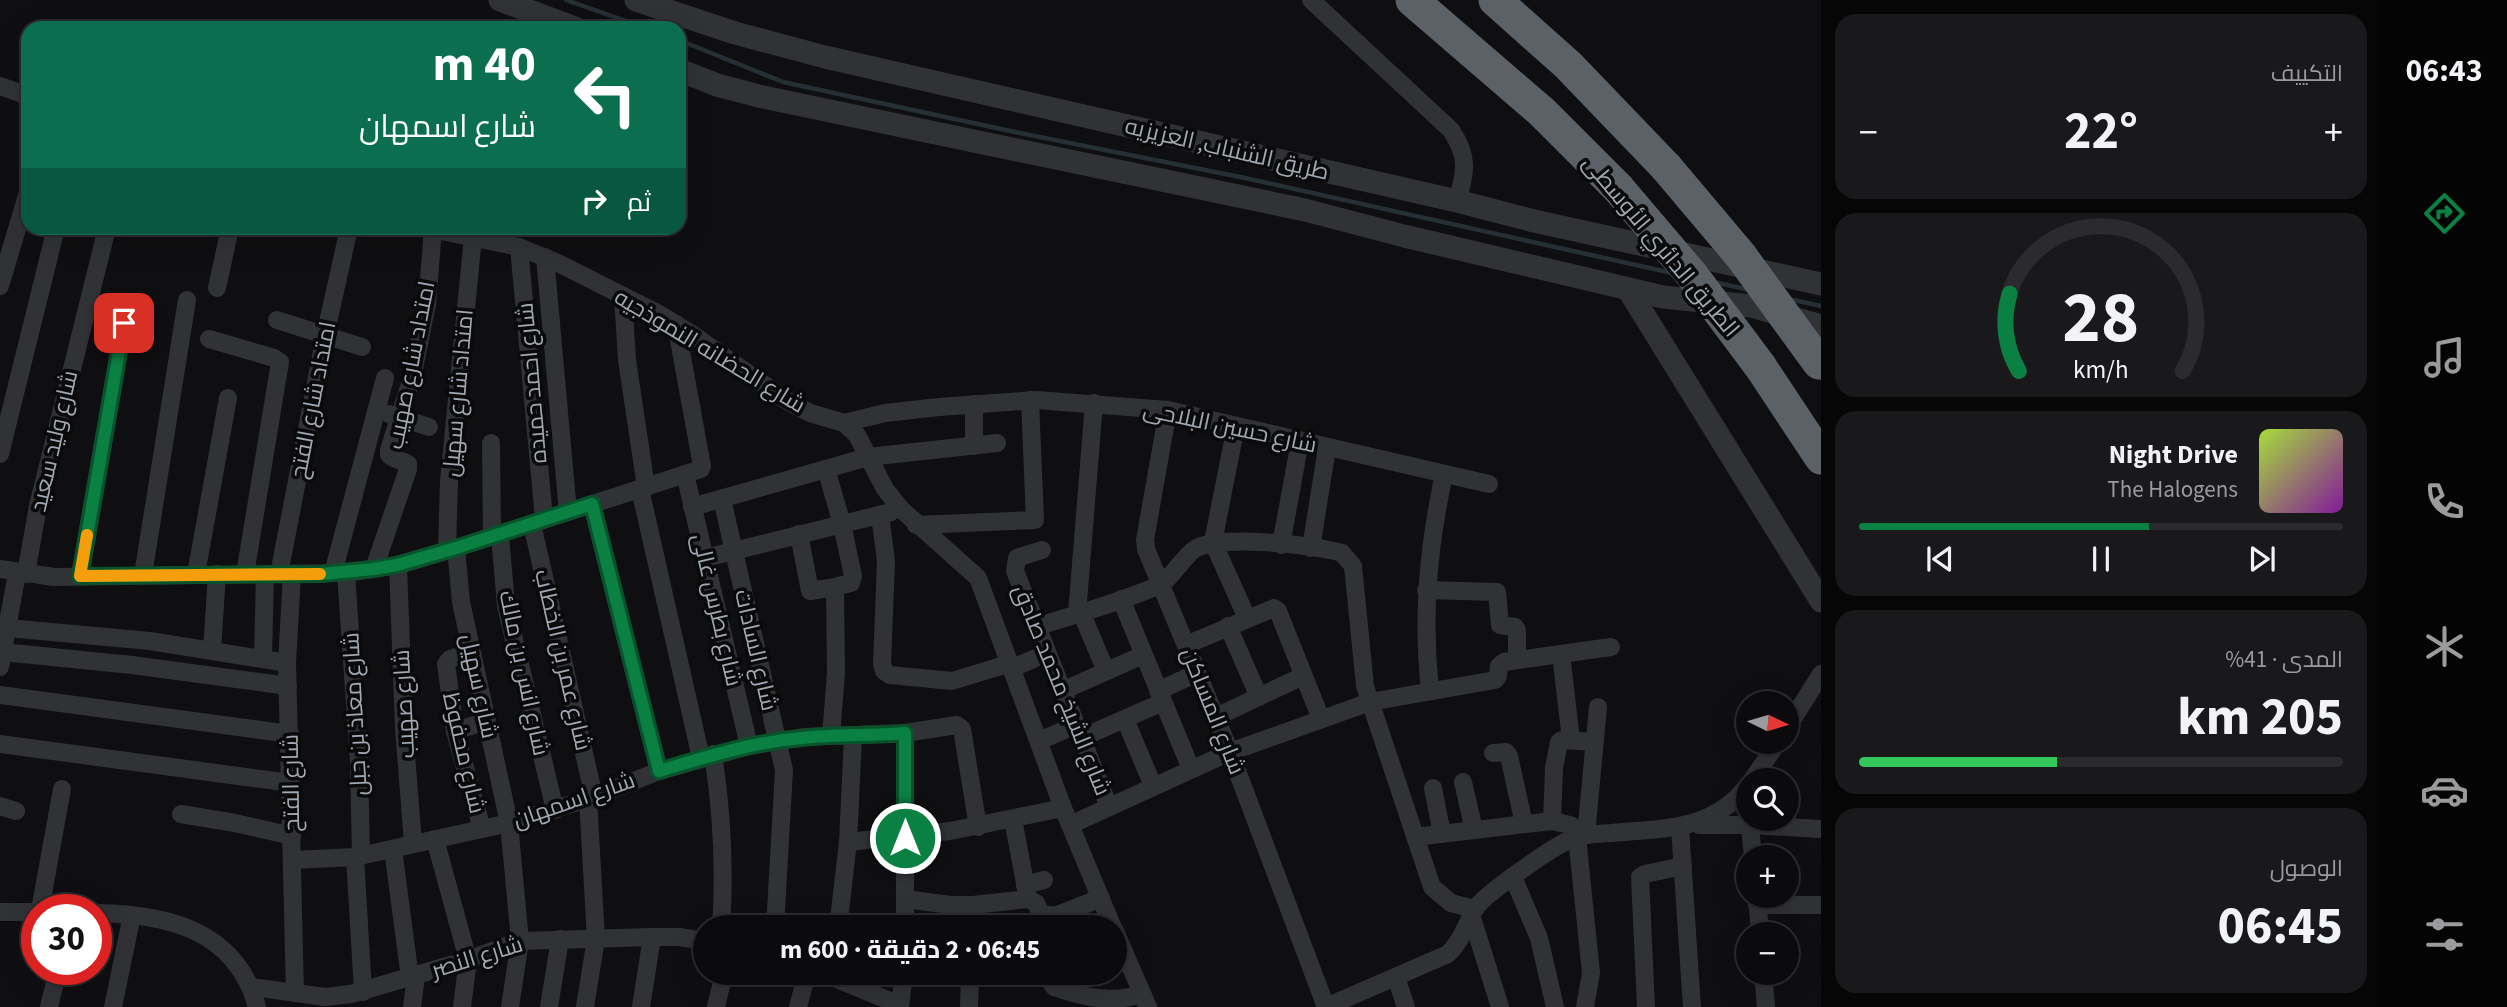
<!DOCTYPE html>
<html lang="ar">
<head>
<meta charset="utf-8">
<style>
  body { margin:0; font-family:"Source Sans 3",Cairo,sans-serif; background:#19191b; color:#f1f3f6; direction:rtl; height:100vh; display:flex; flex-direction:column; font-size:26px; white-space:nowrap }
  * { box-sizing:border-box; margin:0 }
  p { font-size:23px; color:#9a9b9d }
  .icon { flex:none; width:38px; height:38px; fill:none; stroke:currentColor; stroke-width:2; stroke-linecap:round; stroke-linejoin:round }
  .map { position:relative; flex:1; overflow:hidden; direction:ltr }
  .sheet { display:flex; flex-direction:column; gap:14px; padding:14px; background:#060607; width:560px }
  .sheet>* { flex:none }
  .guide { position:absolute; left:21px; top:21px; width:665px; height:214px; border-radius:21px; box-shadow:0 7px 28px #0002,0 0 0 2px #2b2b2e; direction:rtl; background:#0b6e4f; color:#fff; overflow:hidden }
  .needle { width:46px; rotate:95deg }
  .controls { position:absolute; left:1736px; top:691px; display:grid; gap:14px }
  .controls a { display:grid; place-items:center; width:63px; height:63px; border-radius:50%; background:#0b0b0d; box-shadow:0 7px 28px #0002,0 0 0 2px #2b2b2e; font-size:35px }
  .speed { position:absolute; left:21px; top:894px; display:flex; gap:14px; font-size:35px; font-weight:700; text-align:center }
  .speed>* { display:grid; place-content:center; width:91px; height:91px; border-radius:50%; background:#0b0b0d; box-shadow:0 7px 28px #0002,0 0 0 2px #2b2b2e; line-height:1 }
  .speed .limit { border:10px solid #d22; background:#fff; color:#111 }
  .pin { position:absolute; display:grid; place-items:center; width:60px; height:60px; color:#fff; margin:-30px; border-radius:14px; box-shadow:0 4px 10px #0006 }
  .me { position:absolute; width:77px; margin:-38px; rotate:0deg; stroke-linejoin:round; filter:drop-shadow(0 0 5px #0008) }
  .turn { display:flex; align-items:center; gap:24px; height:147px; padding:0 35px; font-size:32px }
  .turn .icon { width:91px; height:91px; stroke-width:2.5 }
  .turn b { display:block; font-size:49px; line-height:60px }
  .then { display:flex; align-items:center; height:66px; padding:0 35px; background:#0003; gap:14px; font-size:26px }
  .big { font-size:52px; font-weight:700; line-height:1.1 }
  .sheet .widget { flex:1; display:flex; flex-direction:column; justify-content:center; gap:10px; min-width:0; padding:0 24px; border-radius:21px; background:#19191b }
  .sheet .dial { align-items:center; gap:0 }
  .dial svg { height:182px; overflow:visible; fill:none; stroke:#2b2b2e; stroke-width:7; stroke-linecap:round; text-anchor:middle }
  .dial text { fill:#f1f3f6; stroke:none }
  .song { display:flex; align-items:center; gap:21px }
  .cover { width:84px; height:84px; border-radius:10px; background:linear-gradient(135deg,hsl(80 70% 55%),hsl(290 70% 35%)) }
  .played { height:7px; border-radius:4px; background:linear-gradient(90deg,#0b8043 60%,#2b2b2e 60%) }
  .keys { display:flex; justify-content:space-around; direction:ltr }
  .heat { display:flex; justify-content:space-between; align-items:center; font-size:38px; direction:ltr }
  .charge { height:10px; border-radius:5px; background:linear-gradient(90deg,#34c759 41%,#2b2b2e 0) }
  .trip { position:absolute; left:693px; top:915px; width:434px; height:70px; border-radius:35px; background:#0b0b0d; box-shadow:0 7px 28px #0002,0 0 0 2px #2b2b2e; font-weight:700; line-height:70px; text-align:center; direction:rtl }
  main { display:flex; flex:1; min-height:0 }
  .tabs { display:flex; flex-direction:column; width:126px; justify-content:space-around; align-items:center; background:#040405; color:#9a9b9d }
  .tabs .icon { width:49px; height:49px }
  .tabs .selected { color:#0b8043 }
  .tabs b { font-size:32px; color:#f1f3f6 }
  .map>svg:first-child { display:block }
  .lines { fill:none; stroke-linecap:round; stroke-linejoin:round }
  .stream { stroke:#262f34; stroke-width:4.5 }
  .minor { stroke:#303236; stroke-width:18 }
  .tertiary { stroke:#303236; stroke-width:23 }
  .motorway { stroke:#5c6067; stroke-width:33 }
  .motorway-bridge { stroke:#5c6067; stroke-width:33 }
  .route-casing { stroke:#07532c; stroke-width:18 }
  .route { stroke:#0b8043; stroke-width:12 }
  .slow { stroke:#f59e0b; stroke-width:12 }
  .labels { text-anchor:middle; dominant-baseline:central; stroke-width:7; stroke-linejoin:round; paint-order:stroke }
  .street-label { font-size:23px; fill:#a0a8b2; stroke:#0a0a0b }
</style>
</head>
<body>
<main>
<nav class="tabs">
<b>06:43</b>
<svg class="icon selected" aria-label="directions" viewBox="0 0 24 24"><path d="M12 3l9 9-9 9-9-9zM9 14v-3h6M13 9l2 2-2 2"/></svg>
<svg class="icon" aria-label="music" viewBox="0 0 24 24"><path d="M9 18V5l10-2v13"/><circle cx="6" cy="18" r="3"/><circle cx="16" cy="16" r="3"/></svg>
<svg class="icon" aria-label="phone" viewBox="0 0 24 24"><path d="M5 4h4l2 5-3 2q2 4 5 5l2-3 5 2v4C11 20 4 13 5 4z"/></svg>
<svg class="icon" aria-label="climate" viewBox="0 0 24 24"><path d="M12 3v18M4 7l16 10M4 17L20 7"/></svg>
<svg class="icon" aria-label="car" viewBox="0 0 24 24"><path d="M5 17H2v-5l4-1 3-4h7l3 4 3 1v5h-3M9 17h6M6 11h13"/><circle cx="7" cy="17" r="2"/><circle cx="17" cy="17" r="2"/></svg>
<svg class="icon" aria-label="filters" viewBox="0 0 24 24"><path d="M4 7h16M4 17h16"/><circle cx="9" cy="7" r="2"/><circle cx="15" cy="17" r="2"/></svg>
</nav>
<section class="sheet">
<div class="widget"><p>التكييف</p>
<div class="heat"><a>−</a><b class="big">22°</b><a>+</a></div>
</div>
<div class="widget dial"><svg viewBox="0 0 100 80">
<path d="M14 69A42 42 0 1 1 86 69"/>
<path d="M14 69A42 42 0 0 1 10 35" stroke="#0b8043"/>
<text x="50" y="56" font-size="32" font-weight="700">28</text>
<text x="50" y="72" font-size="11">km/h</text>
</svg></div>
<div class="widget">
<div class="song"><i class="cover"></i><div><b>Night Drive</b><p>The Halogens</p></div></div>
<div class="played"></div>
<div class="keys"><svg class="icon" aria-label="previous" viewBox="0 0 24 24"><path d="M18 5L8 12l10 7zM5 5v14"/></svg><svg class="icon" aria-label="pause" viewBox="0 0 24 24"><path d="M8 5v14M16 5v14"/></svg><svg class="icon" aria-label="next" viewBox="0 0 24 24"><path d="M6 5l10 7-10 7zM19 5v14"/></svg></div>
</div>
<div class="widget"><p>المدى · 41%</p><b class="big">205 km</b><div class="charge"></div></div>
<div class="widget"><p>الوصول</p><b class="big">06:45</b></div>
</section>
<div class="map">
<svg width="1821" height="1007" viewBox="0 0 1821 1007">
  <rect width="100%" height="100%" fill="#0f0f11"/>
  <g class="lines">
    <g class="stream">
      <path d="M566 0 646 28"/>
      <path d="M679 40 783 82 1015 132 1245 178 1672 273"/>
      <path d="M1714 282 1750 290"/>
      <path d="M1789 299 1821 306"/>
    </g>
    <g class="minor">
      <path d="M1311 0 1451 130C1469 157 1466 172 1457 201"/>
      <path d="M0 86 28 96"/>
      <path d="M427 228 519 247 558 263 659 314 693 335 789 402 810 413 844 423 857 435 885 489 901 509 978 578 1063 808 1113 928"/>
      <path d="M519 247 544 519"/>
      <path d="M545 257 568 512"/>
      <path d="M0 286 28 192"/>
      <path d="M217 288 230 228"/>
      <path d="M623 296 627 360 646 487"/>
      <path d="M277 320 362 347"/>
      <path d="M209 339 274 358 280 362 245 574"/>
      <path d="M974 404V446"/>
      <path d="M1168 410 1145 540 1146 549 1230 752 1326 1007"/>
      <path d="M389 414 429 427"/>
      <path d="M844 423 885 413 939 407 1036 400 1168 410 1489 484"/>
      <path d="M1236 426 1213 542 1247 618"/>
      <path d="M491 443 492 536"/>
      <path d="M0 454 56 228"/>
      <path d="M826 469 842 524 853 576 851 583 838 586 835 590 836 673 831 736"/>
      <path d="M685 474 749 746"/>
      <path d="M640 489 701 758"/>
      <path d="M722 499 784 770 775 928"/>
      <path d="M592 504 659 771"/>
      <path d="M692 507 868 457 997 443"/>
      <path d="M880 515 886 561 882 664 884 671 890 675 952 681 1011 663"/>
      <path d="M532 524 594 797"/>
      <path d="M916 525 1035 520 1030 400"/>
      <path d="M799 534 810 591 836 587"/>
      <path d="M500 535 506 606 555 810"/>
      <path d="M1281 545 1300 441"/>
      <path d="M456 548 461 602 509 823 520 941 510 1007"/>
      <path d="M1311 548 1327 448"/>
      <path d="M447 550 449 481 473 237"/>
      <path d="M1042 550 1017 558 1015 571 1109 807"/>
      <path d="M705 558 891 512"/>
      <path d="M398 565 404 729 413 843"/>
      <path d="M0 569 54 577 346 573 398 565 456 548 701 469 702 466 676 324"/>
      <path d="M374 569 408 469V464C402 460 394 460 389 455V450L412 378 427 304 433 229"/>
      <path d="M333 573 385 378"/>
      <path d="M346 573 359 762 361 856"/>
      <path d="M26 574 38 506 107 228"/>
      <path d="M196 574 228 398"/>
      <path d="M279 574 325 336 349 228"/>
      <path d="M292 574 287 663 295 993"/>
      <path d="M143 575 187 300"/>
      <path d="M80 576 124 323"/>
      <path d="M1426 590 1497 592 1500 625 1515 627 1517 630V660"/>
      <path d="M1121 599 1191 769"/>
      <path d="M1081 612 1106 671"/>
      <path d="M1077 614 1094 403"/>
      <path d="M1228 626 1259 697"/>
      <path d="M1036 627C1076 614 1119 603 1157 586 1171 580 1181 559 1195 549 1218 534 1315 545 1342 553L1353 566 1365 686 1432 887 1451 903 1474 909"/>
      <path d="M8 628 150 641 287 663"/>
      <path d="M1186 645 1274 608 1278 611 1321 719"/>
      <path d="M212 650 217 574"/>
      <path d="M3 652 132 665 288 686"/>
      <path d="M471 652 450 659 446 664 455 731 482 829"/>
      <path d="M1561 654 1571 740"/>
      <path d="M263 658 265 574"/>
      <path d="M0 667 17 573"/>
      <path d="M1013 668 1047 653"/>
      <path d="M1062 691 1143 655"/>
      <path d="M1158 691 1197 673"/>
      <path d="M1430 691C1422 615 1428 549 1444 474"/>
      <path d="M0 695 290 734"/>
      <path d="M1216 717 1303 676"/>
      <path d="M1125 719 1153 786"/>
      <path d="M1787 728 1821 674"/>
      <path d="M455 731 487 721"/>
      <path d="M1081 738 1163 702"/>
      <path d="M1039 741 1076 725"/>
      <path d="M0 744 291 783"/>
      <path d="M1493 753 1506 752 1509 756 1524 824"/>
      <path d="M713 754C722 812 725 869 721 928"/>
      <path d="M1752 780 1778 742"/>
      <path d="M1463 782 1474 830"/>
      <path d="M1433 788 1442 834"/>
      <path d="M0 806 16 811"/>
      <path d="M181 814 235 823 292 836"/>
      <path d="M1013 819 1028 899"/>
      <path d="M1552 821 1554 768 1559 742 1562 740 1594 742"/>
      <path d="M1070 825 1230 752 1370 702 1495 680 1498 676 1499 666 1504 662 1611 647"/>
      <path d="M1699 825H1750L1821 829"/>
      <path d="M1750 825 1753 858"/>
      <path d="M1680 827 1692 1007"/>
      <path d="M1415 837 1552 821 1570 825 1586 835 1598 707"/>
      <path d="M1577 837 1591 973 1585 1007"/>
      <path d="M435 839 468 960 462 1007"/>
      <path d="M848 842 950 831 1063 808"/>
      <path d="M393 849 410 978"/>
      <path d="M355 857 363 992"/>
      <path d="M292 860 355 857 509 823 594 797 659 771 749 746 804 737 905 733 957 725 962 729 978 827"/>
      <path d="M1513 877 1539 938 1555 1007"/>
      <path d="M1025 885 1044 880"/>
      <path d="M1757 896 1760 934"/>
      <path d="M905 899 950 905H973L1028 899 1036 903 1041 914 1055 916 1101 898"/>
      <path d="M1757 905H1821"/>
      <path d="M40 910 62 789"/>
      <path d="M0 912H37"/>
      <path d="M96 913C168 914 236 930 257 1007"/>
      <path d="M1472 918 1500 1007"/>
      <path d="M838 928 848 842 853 737"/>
      <path d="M905 928V733"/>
      <path d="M1115 931 1148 1007"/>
      <path d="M822 973 900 1005"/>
      <path d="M1051 973 1050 981 1054 987C1083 997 1112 1004 1141 994"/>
      <path d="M1763 973 1766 1007"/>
      <path d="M1396 977 1406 1007"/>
      <path d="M252 987 325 997 351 994 468 960 520 941 652 937H679L705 941"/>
      <path d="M49 1007 58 970"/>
      <path d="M113 1007 132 915"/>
      <path d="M412 1007 416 976"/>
      <path d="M549 1007 560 939"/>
      <path d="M585 1007 596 939 588 799"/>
      <path d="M641 1007 652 937"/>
      <path d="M716 1007 724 973"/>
      <path d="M798 1007 807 973"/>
      <path d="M900 1007 904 973"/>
      <path d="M969 1007 970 973"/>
      <path d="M1326 1007 1448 954C1463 939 1465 926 1475 909 1483 895 1549 850 1565 842 1580 834 1596 834 1612 833 1664 828 1713 831 1748 785"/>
      <path d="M1646 1007 1640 877 1645 874 1683 866"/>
    </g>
    <g class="tertiary">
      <path d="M500 0 575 28"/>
      <path d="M636 0 735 33 825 57 1457 201 1534 221 1821 284"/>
      <path d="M679 70 717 85 763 97 1305 210 1404 236 1663 297 1751 306 1821 326"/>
      <path d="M1628 289 1821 601"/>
    </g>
    <g class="motorway">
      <path d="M1412 0 1542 112 1618 188"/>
      <path d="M1495 0 1568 65 1666 167"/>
      <path d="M1760 366 1821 458"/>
    </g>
    <g class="motorway-bridge">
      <path d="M1666 167 1741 256 1819 363"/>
      <path d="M1618 188 1692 275 1760 366"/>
    </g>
  </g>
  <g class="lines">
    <g class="route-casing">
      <path id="route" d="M124 323 80 576 321 574 374 569 397 565 456 548 592 504 659 771C706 757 753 742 802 738 836 734 871 736 905 733V838"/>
    </g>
    <use href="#route" class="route"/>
    <path class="slow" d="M87 535 80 576 320 574"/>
  </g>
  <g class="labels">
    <g class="street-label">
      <text transform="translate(1227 149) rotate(13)">طريق الشنباب, العزيزيه</text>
      <text transform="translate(1661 246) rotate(50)">الطريق الدائري الأوسطى</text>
      <text transform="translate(710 351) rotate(31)">شارع الحضانه النموذجيه</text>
      <text transform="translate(411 365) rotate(-79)">امتداد شارع صهيب</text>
      <text transform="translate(532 383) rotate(-95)">شارع احمد حميده</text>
      <text transform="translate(458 393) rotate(-85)">امتداد شارع سهيل</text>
      <text transform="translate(313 400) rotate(-79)">امتداد شارع الفتح</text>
      <text transform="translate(1230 427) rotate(12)">شارع حسين البلاحى</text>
      <text transform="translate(54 441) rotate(-77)">شارع وليد سعيد</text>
      <text transform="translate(717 610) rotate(77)">شارع بطرس غالى</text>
      <text transform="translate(756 650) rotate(77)">شارع السادات</text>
      <text transform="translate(563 660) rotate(77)">شارع عمر بن الخطاب</text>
      <text transform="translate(524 673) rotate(78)">شارع انس بن مالك</text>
      <text transform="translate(479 686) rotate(78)">شارع سهيل</text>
      <text transform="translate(1062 690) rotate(68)">شارع الشيخ محمد صادق</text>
      <text transform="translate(404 704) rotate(-93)">شارع صهيب</text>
      <text transform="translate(1213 711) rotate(68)">شارع المساكن</text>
      <text transform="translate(355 714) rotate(-93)">شارع معاذ بن جبل</text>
      <text transform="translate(464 753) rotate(77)">شارع محفوظ</text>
      <text transform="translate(291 783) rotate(-91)">شارع الفتح</text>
      <text transform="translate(574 800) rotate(-19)">شارع اسمهان</text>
      <text transform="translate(477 957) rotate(-17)">شارع النصر</text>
    </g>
  </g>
</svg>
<div class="controls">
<a><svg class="needle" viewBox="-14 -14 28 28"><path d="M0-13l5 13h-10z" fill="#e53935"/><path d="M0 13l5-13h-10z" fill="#9a9b9d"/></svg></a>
<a><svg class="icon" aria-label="search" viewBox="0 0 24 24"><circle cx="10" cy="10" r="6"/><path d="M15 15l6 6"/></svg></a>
<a>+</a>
<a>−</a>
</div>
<div class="speed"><div class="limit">30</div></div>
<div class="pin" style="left:124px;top:323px;background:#d93025"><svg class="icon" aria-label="arrive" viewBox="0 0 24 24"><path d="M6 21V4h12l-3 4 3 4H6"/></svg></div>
<svg class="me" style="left:905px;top:838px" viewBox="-20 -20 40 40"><circle r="17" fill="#0b8043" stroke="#fff" stroke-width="3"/><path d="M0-11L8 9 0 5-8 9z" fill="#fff"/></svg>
<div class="trip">06:45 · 2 دقيقة · 600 m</div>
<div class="guide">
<div class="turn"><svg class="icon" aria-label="left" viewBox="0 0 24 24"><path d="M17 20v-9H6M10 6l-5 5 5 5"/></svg><div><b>40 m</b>شارع اسمهان</div></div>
<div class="then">ثم<svg class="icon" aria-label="right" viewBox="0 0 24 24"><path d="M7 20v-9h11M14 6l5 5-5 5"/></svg></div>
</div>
</div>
</main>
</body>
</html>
